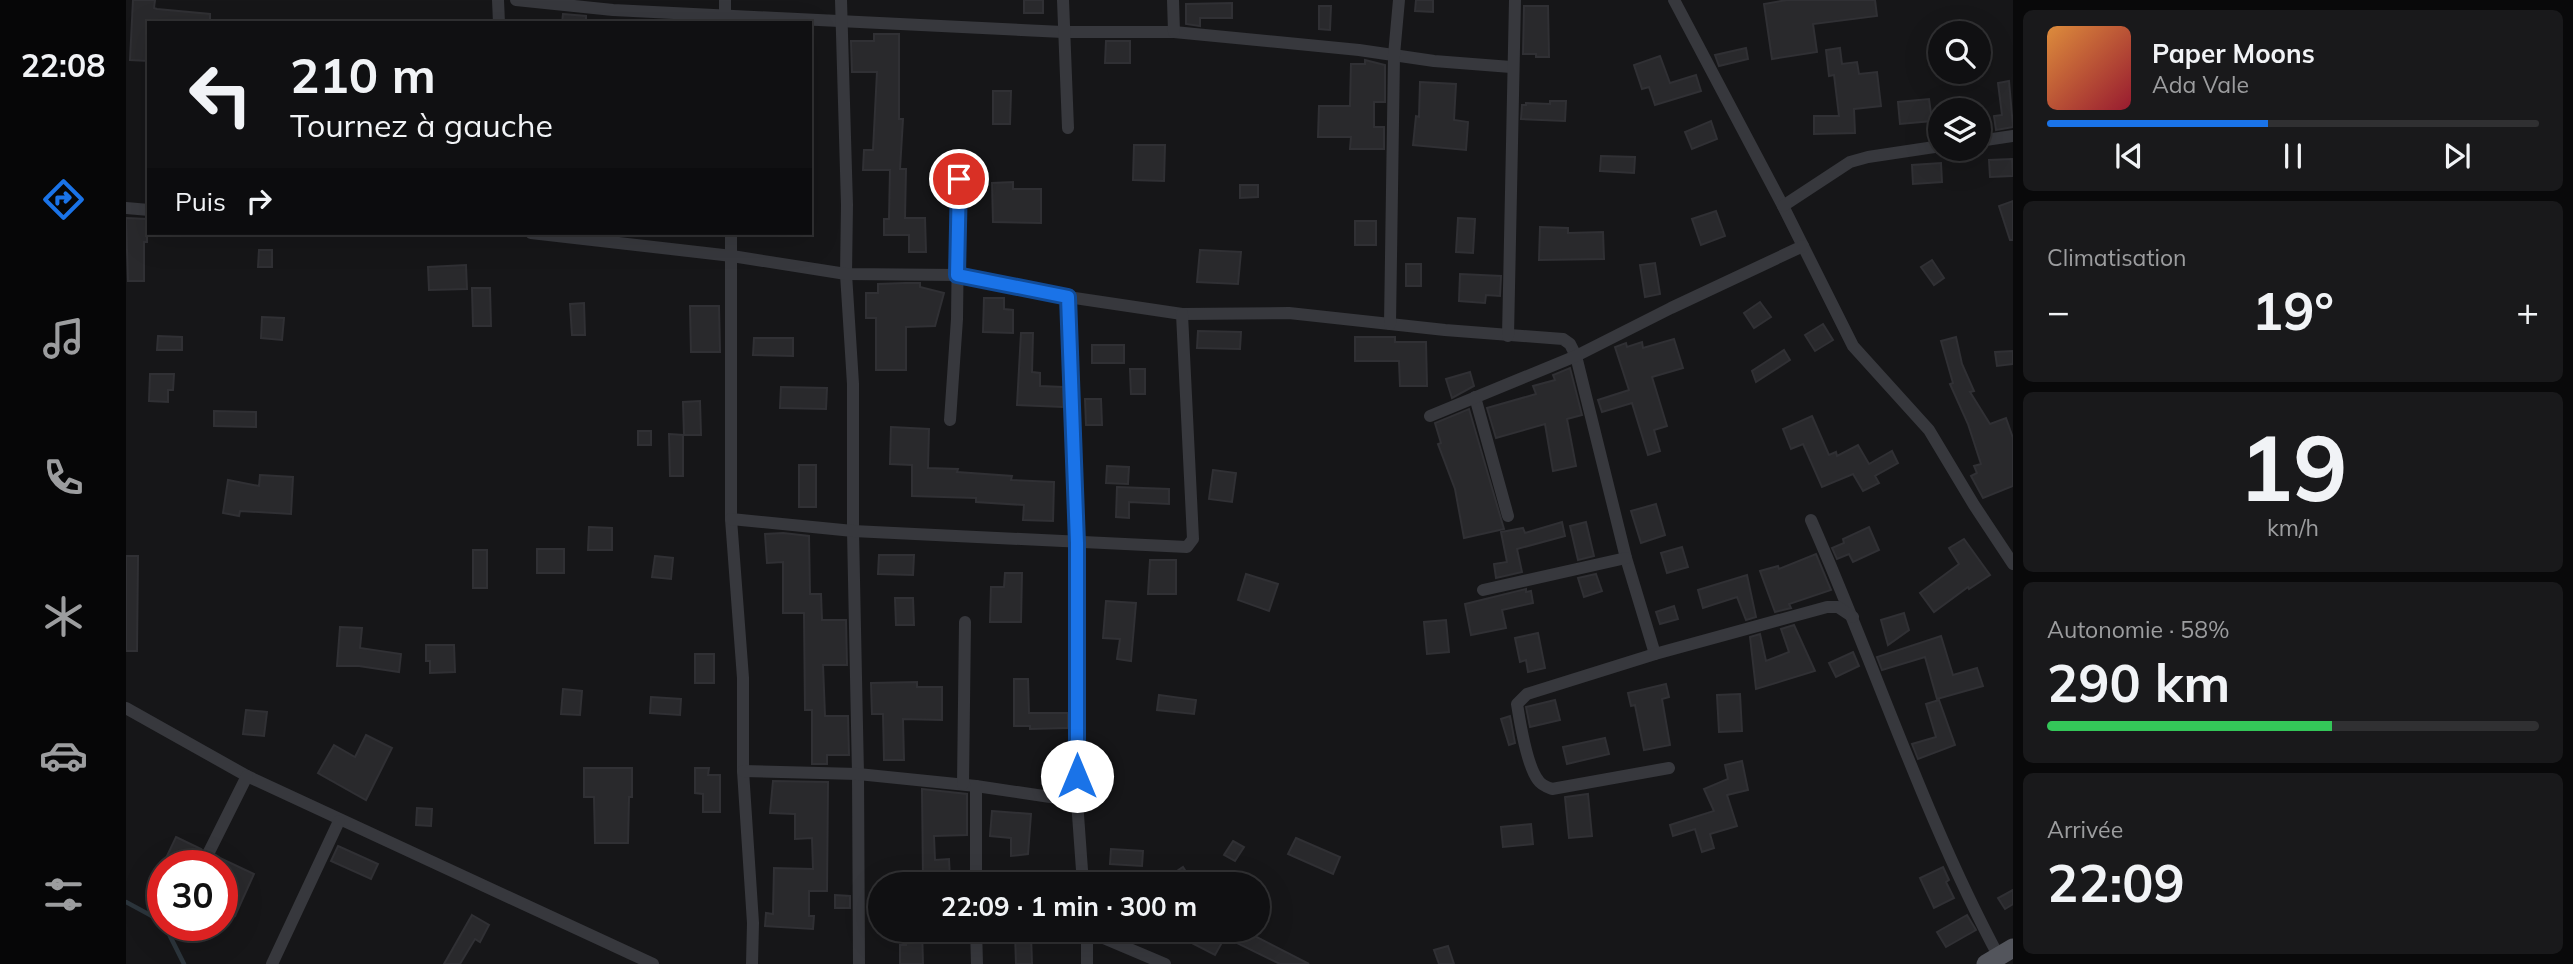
<!DOCTYPE html>
<html lang="fr">
<head>
<meta charset="utf-8">
<style>
  body { margin:0; font-family:Mulish,sans-serif; background:#19191b; color:#f1f3f6; height:100vh; display:flex; flex-direction:column; font-size:26px; white-space:nowrap }
  * { box-sizing:border-box; margin:0 }
  p { font-size:23px; color:#9c9d9f }
  .icon { flex:none; width:38px; height:38px; fill:none; stroke:currentColor; stroke-width:2; stroke-linecap:round; stroke-linejoin:round }
  .map { position:relative; flex:1; overflow:hidden }
  .drawer { display:flex; flex-direction:column; gap:10px; padding:10px; background:#09090a; width:560px }
  .drawer>* { flex:none }
  .banner { position:absolute; left:21px; top:21px; width:665px; height:214px; border-radius:0px; box-shadow:0 7px 28px #0002,0 0 0 2px #303032; background:#101012; color:#f1f3f6; overflow:hidden }
  .buttons { position:absolute; left:1802px; top:21px; display:grid; gap:14px }
  .buttons a { display:grid; place-items:center; width:63px; height:63px; border-radius:50%; background:#101012; box-shadow:0 7px 28px #0002,0 0 0 2px #303032; font-size:35px }
  .speed { position:absolute; left:21px; top:850px; display:flex; gap:14px; font-size:35px; font-weight:700; text-align:center }
  .speed>* { display:grid; place-content:center; width:91px; height:91px; border-radius:50%; background:#101012; box-shadow:0 7px 28px #0002,0 0 0 2px #303032; line-height:1 }
  .speed .limit { border:10px solid #d22; background:#fff; color:#111 }
  .pin { position:absolute; display:grid; place-items:center; width:60px; height:60px; color:#fff; margin:-30px; border:4px solid #fff; border-radius:50%; box-shadow:0 2px 7px #0007 }
  .me { position:absolute; width:77px; margin:-38px; rotate:0deg; stroke-linejoin:round; filter:drop-shadow(0 0 5px #0008) }
  .turn { display:flex; align-items:center; gap:24px; height:147px; padding:0 28px; font-size:32px }
  .turn .icon { width:91px; height:91px; stroke-width:2.5 }
  .turn b { display:block; font-size:49px; line-height:60px }
  .then { display:flex; align-items:center; height:66px; padding:0 28px; background:#0003; gap:14px; font-size:26px }
  .big { font-size:52px; font-weight:700; line-height:1.1 }
  .drawer .card { flex:1; display:flex; flex-direction:column; justify-content:center; gap:10px; min-width:0; padding:0 24px; border-radius:10px; background:#19191b }
  .drawer .dial { align-items:center; gap:0 }
  .dial b { font-size:91px; line-height:1 }
  .song { display:flex; align-items:center; gap:21px }
  .cover { width:84px; height:84px; border-radius:10px; background:linear-gradient(135deg,hsl(30 70% 55%),hsl(350 70% 35%)) }
  .played { height:7px; border-radius:4px; background:linear-gradient(90deg,#1a73e8 45%,#303032 45%) }
  .keys { display:flex; justify-content:space-around; direction:ltr }
  .heat { display:flex; justify-content:space-between; align-items:center; font-size:38px; direction:ltr }
  .charge { height:10px; border-radius:5px; background:linear-gradient(90deg,#34c759 58%,#303032 0) }
  .trip { position:absolute; left:742px; top:872px; width:402px; height:70px; border-radius:35px; background:#101012; box-shadow:0 7px 28px #0002,0 0 0 2px #303032; font-weight:700; line-height:70px; text-align:center }
  main { display:flex; flex:1; min-height:0 }
  .dock { display:flex; flex-direction:column; width:126px; justify-content:space-around; align-items:center; background:#060607; color:#9c9d9f }
  .dock .icon { width:49px; height:49px }
  .dock .active { color:#1a73e8 }
  .dock b { font-size:32px; color:#f1f3f6 }
  .map>svg:first-child { display:block }
  .lines { fill:none; stroke-linecap:round; stroke-linejoin:round }
  .stream { stroke:#2c353c; stroke-width:4.5 }
  .building { fill:#29292c; stroke:#303034; stroke-width:2 }
  .street { stroke:#37383d; stroke-width:12 }
  .primary { stroke:#53555c; stroke-width:19 }
  .route-casing { stroke:#114b97; stroke-width:18 }
  .route { stroke:#1a73e8; stroke-width:12 }
</style>
</head>
<body>
<main>
<nav class="dock">
<b>22:08</b>
<svg class="icon active" aria-label="directions" viewBox="0 0 24 24"><path d="M12 3l9 9-9 9-9-9zM9 14v-3h6M13 9l2 2-2 2"/></svg>
<svg class="icon" aria-label="music" viewBox="0 0 24 24"><path d="M9 18V5l10-2v13"/><circle cx="6" cy="18" r="3"/><circle cx="16" cy="16" r="3"/></svg>
<svg class="icon" aria-label="phone" viewBox="0 0 24 24"><path d="M5 4h4l2 5-3 2q2 4 5 5l2-3 5 2v4C11 20 4 13 5 4z"/></svg>
<svg class="icon" aria-label="climate" viewBox="0 0 24 24"><path d="M12 3v18M4 7l16 10M4 17L20 7"/></svg>
<svg class="icon" aria-label="car" viewBox="0 0 24 24"><path d="M5 17H2v-5l4-1 3-4h7l3 4 3 1v5h-3M9 17h6M6 11h13"/><circle cx="7" cy="17" r="2"/><circle cx="17" cy="17" r="2"/></svg>
<svg class="icon" aria-label="filters" viewBox="0 0 24 24"><path d="M4 7h16M4 17h16"/><circle cx="9" cy="7" r="2"/><circle cx="15" cy="17" r="2"/></svg>
</nav>
<div class="map">
<svg width="1887" height="964" viewBox="0 0 1887 964">
  <rect width="100%" height="100%" fill="#161618"/>
  <g class="lines">
    <g class="stream">
      <path d="M0 902 37 922"/>
      <path d="M39 926 58 964"/>
    </g>
  </g>
  <g class="building">
    <path d="M7 0H29L28 8 31 9 84 14V23H23V61L4 60Z"/>
    <rect x="898" y="0" width="19" height="13"/>
    <path d="M1290 0H1307V12L1289 11Z"/>
    <path d="M1661 0H1749L1751 16 1687 24 1691 52 1646 59 1638 4Z"/>
    <path d="M1106 3V18H1074V26L1060 24V4Z"/>
    <path d="M1193 6H1205L1204 30 1193 29Z"/>
    <path d="M1398 6H1422L1423 57H1410V54H1397Z"/>
    <path d="M437 14 460 16V23H436Z"/>
    <path d="M748 34H773V119H777L774 169H780L779 218H799L800 252H783V235H758V219H763L764 170H737L738 150H747L751 72H726L725 41H748Z"/>
    <path d="M980 41H1004V63H979Z"/>
    <path d="M1620 48 1622 59 1593 66 1589 55Z"/>
    <path d="M1714 48 1716 64 1731 62 1733 74 1751 72 1755 106 1728 109 1729 133 1688 134V116H1713L1708 75 1703 76 1700 50Z"/>
    <path d="M1534 56 1544 83 1570 75 1575 91 1529 105 1523 87 1516 89 1508 65Z"/>
    <path d="M1239 60 1259 65V102H1248V127H1258V149H1224L1225 137H1192L1193 106H1224L1225 64H1239Z"/>
    <path d="M1883 81 1887 127 1870 130 1868 116 1876 115 1872 83Z"/>
    <path d="M1294 82 1330 84 1328 120 1342 122 1340 150 1287 145 1290 116 1293 117Z"/>
    <path d="M867 91H885L884 124H867Z"/>
    <path d="M1803 99 1806 121 1774 124 1772 102Z"/>
    <path d="M1424 101H1440L1439 121 1395 119 1396 105H1400V103L1424 104Z"/>
    <path d="M1585 121 1591 139 1566 149 1559 132Z"/>
    <path d="M1008 145H1039L1038 181 1007 180Z"/>
    <path d="M1475 156 1509 157 1508 173 1474 171Z"/>
    <path d="M1886 159 1887 176 1864 177 1863 160Z"/>
    <path d="M1815 163 1816 182 1787 184 1786 165Z"/>
    <path d="M887 182V189H915V223L867 222 866 183Z"/>
    <path d="M1114 185H1132V197L1114 198Z"/>
    <path d="M1887 201V240H1884L1873 206Z"/>
    <path d="M1590 211 1599 236 1575 245 1566 219Z"/>
    <path d="M0 218 21 219V242H18V281H2Z"/>
    <path d="M1332 218 1349 219 1347 253 1330 252Z"/>
    <rect x="1229" y="221" width="21" height="24"/>
    <path d="M1414 227 1442 228V233L1477 232 1478 259 1413 260Z"/>
    <path d="M133 250H146V267H132Z"/>
    <path d="M1074 250 1115 252 1112 284 1071 282Z"/>
    <path d="M1806 260 1818 278 1808 285 1795 267Z"/>
    <path d="M1529 263 1534 294 1519 297 1514 265Z"/>
    <rect x="1280" y="264" width="15" height="22"/>
    <path d="M340 265 341 289 303 290 302 267Z"/>
    <path d="M1334 274 1375 276 1374 296 1360 295 1359 303 1333 301Z"/>
    <path d="M779 283H794V287L818 293 809 326 780 327V370H750V318H740V293H752V284Z"/>
    <path d="M346 288H364L365 326H347Z"/>
    <path d="M858 298H878V309L887 310V333L857 332Z"/>
    <path d="M1634 302 1645 317 1628 328 1618 313Z"/>
    <path d="M458 303 459 335H446L444 304Z"/>
    <path d="M564 306H593L594 352H565Z"/>
    <path d="M136 317 158 318 156 340 135 338Z"/>
    <path d="M1697 324 1707 340 1689 351 1679 335Z"/>
    <path d="M1072 331 1115 332 1114 349 1071 348Z"/>
    <path d="M895 333H907L906 372 914 373V386L937 387V407L891 405Z"/>
    <path d="M32 336 56 337V350H31Z"/>
    <path d="M1229 337H1269V342H1300L1301 386H1274L1273 361H1229Z"/>
    <path d="M1830 337 1836 364 1848 391 1844 392 1864 424 1880 418 1887 438V486L1857 498 1845 476 1851 473 1848 466 1855 464 1842 424 1824 384 1827 383 1815 341Z"/>
    <path d="M628 338H667V356L627 355Z"/>
    <path d="M1548 339 1557 368 1526 377 1541 426 1528 430 1534 451 1522 455 1506 403 1476 412 1472 400 1503 390 1489 347 1500 343 1501 347 1516 342 1517 348Z"/>
    <rect x="966" y="345" width="32" height="18"/>
    <path d="M1658 350 1664 360 1630 382 1626 371Z"/>
    <path d="M1887 351V364L1871 366 1869 352Z"/>
    <path d="M1444 368 1456 415 1441 419 1450 466 1427 471 1419 424 1370 438 1361 408 1410 394 1407 386 1429 380 1427 375Z"/>
    <path d="M1004 369H1019V394H1005Z"/>
    <path d="M1344 372 1348 386 1326 398 1320 379Z"/>
    <path d="M24 374H48L47 390H42V402L23 401Z"/>
    <path d="M655 387 701 388 700 409 654 408Z"/>
    <path d="M959 399H975L976 425H960Z"/>
    <path d="M574 401 575 435H558L557 402Z"/>
    <path d="M1343 409 1378 529 1338 538 1329 489 1312 444 1315 443 1309 423Z"/>
    <path d="M88 411 130 412V427L88 426Z"/>
    <path d="M1686 416 1703 455 1710 452 1711 456 1732 445 1743 464 1766 451 1772 463 1749 476 1753 483 1737 491 1727 474 1696 487 1677 444 1665 449 1657 429Z"/>
    <path d="M765 427 803 429 802 468 832 469 831 472 886 476 885 480 928 482 927 521 897 520 898 505 850 502V498L786 496V465L764 464Z"/>
    <rect x="512" y="431" width="13" height="14"/>
    <path d="M543 434 557 435V476H544Z"/>
    <rect x="673" y="465" width="17" height="42"/>
    <path d="M981 466 1003 467 1002 484 980 483Z"/>
    <path d="M1087 470 1110 473 1106 502 1083 499Z"/>
    <path d="M134 475 167 477 165 514 114 511 113 516 97 513 102 480 133 486Z"/>
    <path d="M991 487 1043 489V504L1003 502V518L990 517Z"/>
    <path d="M1530 504 1539 535 1515 543 1505 511Z"/>
    <path d="M1436 522 1439 536 1391 549 1396 572 1370 578 1368 564 1381 562 1375 532 1397 528 1399 533Z"/>
    <path d="M1460 522 1468 556 1452 560 1444 526Z"/>
    <path d="M463 527 486 528V550H462Z"/>
    <path d="M1743 527 1753 550 1727 562 1723 554 1711 559 1706 548 1718 543 1717 539Z"/>
    <path d="M657 533 683 536 684 594H695L696 620H720L721 665H697L699 716H722L723 755H701V764H686V710H679L678 613H657V562L641 563 639 534Z"/>
    <path d="M1838 539 1864 575 1843 589 1842 587 1808 612 1794 593 1833 564 1823 548Z"/>
    <path d="M1556 547 1562 567 1541 573 1535 553Z"/>
    <rect x="411" y="549" width="27" height="24"/>
    <rect x="347" y="550" width="14" height="38"/>
    <path d="M1690 554 1705 590 1663 604 1665 608 1649 612 1634 571 1652 566 1653 569Z"/>
    <path d="M753 555H788L787 575 752 574Z"/>
    <path d="M0 556H12L11 651H0Z"/>
    <path d="M529 556 547 558 545 579 526 577Z"/>
    <path d="M1024 560H1050V594H1022Z"/>
    <path d="M879 573H896L895 622H864L865 587H878Z"/>
    <path d="M1120 574 1152 584 1143 611 1112 600Z"/>
    <path d="M1470 574 1476 591 1458 597 1452 578Z"/>
    <path d="M1621 575 1630 617 1620 620 1611 597 1577 608 1572 590Z"/>
    <path d="M1400 589V592L1405 591 1407 603 1376 610 1380 628 1345 635 1339 604Z"/>
    <path d="M769 598H787L788 625H770Z"/>
    <path d="M980 601 1010 603 1005 661 991 659 994 639 977 638Z"/>
    <path d="M1548 606 1552 619 1534 624 1530 612Z"/>
    <path d="M1778 613 1783 630 1762 645 1755 620Z"/>
    <path d="M1320 620 1323 652 1301 654 1298 622Z"/>
    <path d="M1668 625 1689 671 1630 689 1624 637 1634 634 1640 661 1663 652 1655 629Z"/>
    <path d="M214 627 236 628 234 648 275 654 273 672 233 666H211Z"/>
    <path d="M1412 633 1419 668 1402 672 1400 660 1394 662 1389 638Z"/>
    <path d="M1815 636 1827 675 1851 668 1857 686 1811 699 1799 657 1756 670 1751 657Z"/>
    <path d="M300 645H328L329 672 304 673V661H300Z"/>
    <path d="M1727 652 1733 666 1710 677 1703 663Z"/>
    <rect x="569" y="654" width="19" height="29"/>
    <path d="M888 679H902L903 713H942V728L904 729V726H888Z"/>
    <path d="M791 682V687H816V720L777 719 778 760H758L757 714H746L745 683Z"/>
    <path d="M1540 684 1543 697 1536 699 1544 745 1518 750 1509 705 1505 706 1502 693Z"/>
    <path d="M437 689 456 691 454 715 435 714Z"/>
    <path d="M1614 694 1616 731 1593 732 1591 695Z"/>
    <path d="M1033 695 1070 700 1068 714 1031 710Z"/>
    <path d="M525 697 555 699 554 715 524 713Z"/>
    <path d="M1429 700 1434 720 1404 727 1400 707Z"/>
    <path d="M1813 700 1829 745 1792 759 1786 744 1810 737 1800 704Z"/>
    <path d="M120 710 141 712 138 736 117 734Z"/>
    <path d="M1384 716 1389 743 1383 745 1375 719Z"/>
    <path d="M240 735 266 748 240 800 192 773 208 745 229 757Z"/>
    <path d="M1479 738 1483 754 1441 764 1437 747Z"/>
    <path d="M1616 761 1622 790 1601 795 1611 826 1584 834 1588 848 1576 852 1569 829 1547 836 1544 825 1588 811 1578 789 1602 779 1599 765Z"/>
    <path d="M458 768H506V797H503L502 843H469L468 797H458Z"/>
    <path d="M569 768H583L582 775H594V812H577V794L569 793Z"/>
    <path d="M647 781 702 782 701 891H683V916H688L687 929 639 926 640 913 647 914 648 868 687 869 686 838 669 839V814L644 813Z"/>
    <path d="M796 789 841 794V835L808 836 809 860 823 859 824 878H797Z"/>
    <path d="M1462 794 1466 836 1443 838 1439 797Z"/>
    <path d="M291 808 306 809 305 826 290 825Z"/>
    <path d="M866 811 905 814 902 854 885 856V838L864 836Z"/>
    <path d="M1405 824 1407 844 1377 847 1375 827Z"/>
    <path d="M50 837 75 849 67 866H62L41 856Z"/>
    <path d="M1170 838 1214 857 1207 874 1162 854Z"/>
    <path d="M1107 841 1118 847 1109 861 1098 855Z"/>
    <path d="M212 846 252 864 245 879 205 861Z"/>
    <path d="M985 849 1017 851 1016 866 984 864Z"/>
    <path d="M96 859 128 874 109 916 96 911Z"/>
    <path d="M1057 867 1068 884H1050L1045 875Z"/>
    <path d="M1817 867 1823 880 1820 882 1828 898 1808 908 1794 878Z"/>
    <path d="M1887 890V904L1879 909 1872 898Z"/>
    <path d="M709 895 724 896V908H709Z"/>
    <path d="M346 915 363 925 354 942 349 939 334 964H318Z"/>
    <path d="M1841 915 1850 930 1820 947 1811 932Z"/>
    <path d="M780 929H796L797 964H774V945H780Z"/>
    <path d="M1068 929H1115L1183 964H1154L1099 937 1089 955 1062 941Z"/>
    <path d="M889 934H905L906 964H890Z"/>
    <path d="M1322 946 1328 964H1313L1308 950Z"/>
  </g>
  <g class="lines">
    <g class="street">
      <path d="M372 0 373 23"/>
      <path d="M390 0 487 10 937 32H1048L1233 50 1308 61 1385 67"/>
      <path d="M599 0V22"/>
      <path d="M715 0 721 205 720 274 727 384V531L732 774 733 964"/>
      <path d="M937 0 942 128"/>
      <path d="M1047 0 1048 32"/>
      <path d="M1548 0 1657 206 1727 346 1803 430 1848 505 1887 564"/>
      <path d="M1853 141 1887 136"/>
      <path d="M1657 206 1724 162 1742 157 1815 146"/>
      <path d="M0 208 23 210"/>
      <path d="M405 233 606 256 720 274 831 275 942 297 1056 314 1163 313 1319 330 1437 339 1444 344 1450 356 1500 558 1529 654"/>
      <path d="M605 233V519L617 678V771L627 923 626 964"/>
      <path d="M942 297 951 543V801L957 884"/>
      <path d="M1264 324 1268 55 1273 0"/>
      <path d="M1382 336 1389 0"/>
      <path d="M1349 397 1382 516"/>
      <path d="M1304 416 1450 356 1545 308 1677 246"/>
      <path d="M824 420 831 319 833 157"/>
      <path d="M605 519 727 531 1061 547 1067 539 1056 314"/>
      <path d="M1685 520C1749 665 1798 817 1873 957"/>
      <path d="M1357 590 1500 558"/>
      <path d="M0 708 121 776 527 964"/>
      <path d="M1543 768 1426 789C1421 787 1415 785 1412 780 1401 766 1394 723 1391 704L1401 694 1529 654 1701 607H1712L1727 617"/>
      <path d="M617 771 732 774 850 786 951 801"/>
      <path d="M837 784 839 622"/>
      <path d="M850 786V884"/>
      <path d="M76 866 121 776"/>
      <path d="M850 929 851 964"/>
      <path d="M961 931 1039 964"/>
      <path d="M146 964 213 821"/>
      <path d="M961 964V929"/>
    </g>
    <path class="primary" d="M1860 964 1887 948"/>
  </g>
  <g class="lines">
    <g class="route-casing">
      <path id="route" d="M833 179 831 275 942 297 951 543V776"/>
    </g>
    <use href="#route" class="route"/>
  </g>
</svg>
<div class="buttons">
<a><svg class="icon" aria-label="search" viewBox="0 0 24 24"><circle cx="10" cy="10" r="6"/><path d="M15 15l6 6"/></svg></a>
<a><svg class="icon" aria-label="layers" viewBox="0 0 24 24"><path d="M12 4l9 5-9 5-9-5zM3 14l9 5 9-5"/></svg></a>
</div>
<div class="speed"><div class="limit">30</div></div>
<div class="pin" style="left:833px;top:179px;background:#d93025"><svg class="icon" aria-label="arrive" viewBox="0 0 24 24"><path d="M6 21V4h12l-3 4 3 4H6"/></svg></div>
<svg class="me" style="left:951px;top:776px" viewBox="-20 -20 40 40"><circle r="19" fill="#fff"/><path d="M0-13L10 11 0 6-10 11z" fill="#1a73e8"/></svg>
<div class="trip">22:09 · 1 min · 300 m</div>
<div class="banner">
<div class="turn"><svg class="icon" aria-label="left" viewBox="0 0 24 24"><path d="M17 20v-9H6M10 6l-5 5 5 5"/></svg><div><b>210 m</b>Tournez à gauche</div></div>
<div class="then">Puis<svg class="icon" aria-label="right" viewBox="0 0 24 24"><path d="M7 20v-9h11M14 6l5 5-5 5"/></svg></div>
</div>
</div>
<section class="drawer">
<div class="card">
<div class="song"><i class="cover"></i><div><b>Paper Moons</b><p>Ada Vale</p></div></div>
<div class="played"></div>
<div class="keys"><svg class="icon" aria-label="previous" viewBox="0 0 24 24"><path d="M18 5L8 12l10 7zM5 5v14"/></svg><svg class="icon" aria-label="pause" viewBox="0 0 24 24"><path d="M8 5v14M16 5v14"/></svg><svg class="icon" aria-label="next" viewBox="0 0 24 24"><path d="M6 5l10 7-10 7zM19 5v14"/></svg></div>
</div>
<div class="card"><p>Climatisation</p>
<div class="heat"><a>−</a><b class="big">19°</b><a>+</a></div>
</div>
<div class="card dial"><b>19</b><p>km/h</p></div>
<div class="card"><p>Autonomie · 58%</p><b class="big">290 km</b><div class="charge"></div></div>
<div class="card"><p>Arrivée</p><b class="big">22:09</b></div>
</section>
</main>
</body>
</html>
